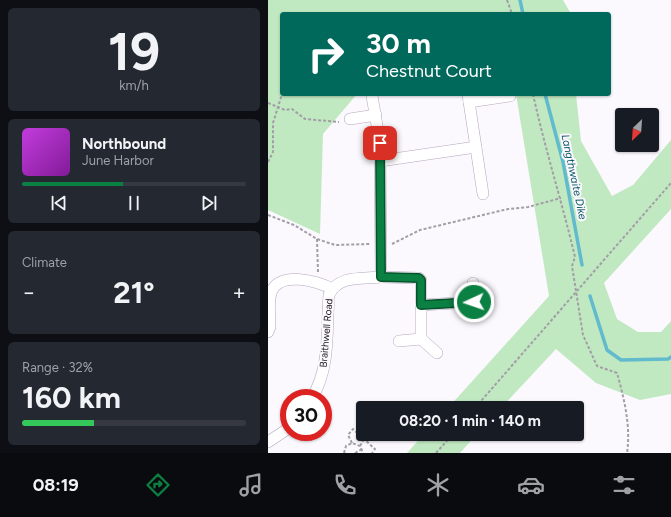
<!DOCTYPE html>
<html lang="en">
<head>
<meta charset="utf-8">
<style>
  body { margin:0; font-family:Figtree,sans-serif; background:#242831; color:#f1f3f6; height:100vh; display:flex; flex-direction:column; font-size:15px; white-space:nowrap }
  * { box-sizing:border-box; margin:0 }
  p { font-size:13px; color:#9ea1a6 }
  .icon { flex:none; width:22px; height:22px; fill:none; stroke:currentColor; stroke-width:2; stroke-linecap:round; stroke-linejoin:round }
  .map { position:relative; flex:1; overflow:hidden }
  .drawer { display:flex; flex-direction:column; gap:8px; padding:8px; background:#0d0f14; width:268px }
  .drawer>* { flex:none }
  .top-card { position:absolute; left:12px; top:12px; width:331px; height:84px; border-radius:4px; box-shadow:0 1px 3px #0004; background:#00695c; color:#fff; overflow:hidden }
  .needle { width:26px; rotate:205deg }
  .tools { position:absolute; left:347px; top:108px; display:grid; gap:8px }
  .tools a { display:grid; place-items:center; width:44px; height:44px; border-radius:4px; background:#171b24; box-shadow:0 1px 3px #0004; font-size:20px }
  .speed { position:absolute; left:12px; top:389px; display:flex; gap:8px; font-size:20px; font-weight:700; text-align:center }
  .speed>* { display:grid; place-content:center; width:52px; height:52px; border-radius:50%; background:#171b24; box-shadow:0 1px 3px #0004; line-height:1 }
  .speed .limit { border:6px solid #d22; background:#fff; color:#111 }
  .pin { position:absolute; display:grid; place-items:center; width:34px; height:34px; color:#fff; margin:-17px; border-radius:8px; box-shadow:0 2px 6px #0006 }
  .me { position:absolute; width:44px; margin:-22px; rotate:267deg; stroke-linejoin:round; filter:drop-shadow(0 0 3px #0008) }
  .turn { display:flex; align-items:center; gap:14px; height:84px; padding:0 20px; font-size:18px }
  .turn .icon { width:52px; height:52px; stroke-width:2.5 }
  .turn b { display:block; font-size:28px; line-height:34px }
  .big { font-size:30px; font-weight:700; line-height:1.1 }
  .drawer .tile { flex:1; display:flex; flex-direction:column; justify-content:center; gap:6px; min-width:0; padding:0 14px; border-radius:6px; background:#242831 }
  .drawer .dial { align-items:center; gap:0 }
  .dial b { font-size:52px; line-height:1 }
  .song { display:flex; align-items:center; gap:12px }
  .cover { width:48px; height:48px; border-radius:6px; background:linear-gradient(135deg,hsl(290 70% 55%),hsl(290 70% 35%)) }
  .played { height:4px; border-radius:2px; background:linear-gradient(90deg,#0b8043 45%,#363941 45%) }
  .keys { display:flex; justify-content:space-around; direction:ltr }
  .heat { display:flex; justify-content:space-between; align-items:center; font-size:22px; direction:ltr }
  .charge { height:6px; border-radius:3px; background:linear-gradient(90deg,#34c759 32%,#363941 0) }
  .trip { position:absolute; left:88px; top:401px; width:228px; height:40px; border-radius:4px; background:#171b24; box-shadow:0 1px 3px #0004; font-weight:700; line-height:40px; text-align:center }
  .tabs { display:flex; height:64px; justify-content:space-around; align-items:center; background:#090b0e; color:#9ea1a6 }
  .tabs .icon { width:28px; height:28px }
  .tabs .active { color:#0b8043 }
  .tabs b { font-size:18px; color:#f1f3f6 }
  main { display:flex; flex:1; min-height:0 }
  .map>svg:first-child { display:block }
  .green { fill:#c0e9c1 }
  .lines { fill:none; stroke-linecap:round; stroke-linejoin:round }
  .stream { stroke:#62bacd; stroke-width:3.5 }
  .minor-casing { stroke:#b4a6c0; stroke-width:12 }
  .path { stroke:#a29ea5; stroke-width:2; stroke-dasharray:3 2; stroke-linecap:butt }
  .minor { stroke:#fff; stroke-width:11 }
  .route-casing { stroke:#07532c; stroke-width:10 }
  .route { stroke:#0b8043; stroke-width:7 }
  .labels { text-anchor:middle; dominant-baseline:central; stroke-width:4; stroke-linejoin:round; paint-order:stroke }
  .street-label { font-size:10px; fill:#19141d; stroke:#fbf8fe }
  .water-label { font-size:11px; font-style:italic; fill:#0b5966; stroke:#fbf8fe }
</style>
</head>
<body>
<main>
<section class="drawer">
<div class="tile dial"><b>19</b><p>km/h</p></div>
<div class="tile">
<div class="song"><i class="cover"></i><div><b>Northbound</b><p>June Harbor</p></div></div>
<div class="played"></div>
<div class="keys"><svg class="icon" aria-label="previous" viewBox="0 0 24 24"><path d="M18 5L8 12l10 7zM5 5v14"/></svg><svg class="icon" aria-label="pause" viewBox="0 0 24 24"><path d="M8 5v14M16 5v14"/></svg><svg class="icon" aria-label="next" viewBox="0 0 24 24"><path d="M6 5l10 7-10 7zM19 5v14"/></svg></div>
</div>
<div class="tile"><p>Climate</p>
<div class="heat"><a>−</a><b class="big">21°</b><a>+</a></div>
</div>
<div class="tile"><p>Range · 32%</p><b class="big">160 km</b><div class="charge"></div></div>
</section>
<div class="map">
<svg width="403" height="453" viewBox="0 0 403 453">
  <rect width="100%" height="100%" fill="#fbf8fe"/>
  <g class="green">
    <path d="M0 0H295L303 14H14V94H89L55 134 52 234 0 210Z"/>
    <path d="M248 94H308L313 141 344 196 365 185 403 140V209L336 283 349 319 370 332H393L403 321V394L372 400 328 383 288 349 233 408H180L281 296Z"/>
    <path d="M156 434H209L192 453H139Z"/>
  </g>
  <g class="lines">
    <g class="stream">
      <path d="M252 0 255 14"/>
      <path d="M277 94 295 162 314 265"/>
      <path d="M322 296 339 350 353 360 400 359 403 357"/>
    </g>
    <g class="minor-casing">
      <g id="minor">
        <path d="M200 95 215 194"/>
        <path d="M201 102 242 96"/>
        <path d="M82 119 108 115"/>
        <path d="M112 161 208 147"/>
        <path d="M113 277 151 278 153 280V339"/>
        <path d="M205 283 206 302 212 311"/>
        <path d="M153 305 206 302"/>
        <path d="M0 332 2 327C2 317 0 303 3 293 10 271 49 280 64 289"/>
        <path d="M131 341 153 339 169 353"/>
        <path d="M44 398C63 366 58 330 61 295 70 275 94 279 113 277L112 143 104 96"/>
        <path d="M0 442 21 428"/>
      </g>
    </g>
    <g class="path">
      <path d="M239 0 244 14"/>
      <path d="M265 94C277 149 294 202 307 257L304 266 315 335 329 366 349 373C356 398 363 426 359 453"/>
      <path d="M0 103 17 110 24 109 37 119 71 122"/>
      <path d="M0 162 5 152V123L14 94"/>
      <path d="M0 215 26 225 49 239 67 245 102 244"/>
      <path d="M49 239 50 272"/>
      <path d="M124 244 152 230 240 209 260 207 293 198"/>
      <path d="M207 408 403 183"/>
      <path d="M84 443 80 435 85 429 107 449 104 453"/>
      <path d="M92 446 96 439"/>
      <path d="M76 453 78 446 84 443 92 446 95 453"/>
      <path d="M87 453 94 449"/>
      <path d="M168 453 185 434"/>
    </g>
    <use href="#minor" class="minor"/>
  </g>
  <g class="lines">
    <g class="route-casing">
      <path id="route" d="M112 143 113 277 151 278 153 280V305L206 302"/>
    </g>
    <use href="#route" class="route"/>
  </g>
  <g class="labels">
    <g class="street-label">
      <text transform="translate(58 333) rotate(-85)">Braithwell Road</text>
    </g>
    <g class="water-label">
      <text transform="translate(306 177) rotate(78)">Langthwaite Dike</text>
    </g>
  </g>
</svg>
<div class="tools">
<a><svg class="needle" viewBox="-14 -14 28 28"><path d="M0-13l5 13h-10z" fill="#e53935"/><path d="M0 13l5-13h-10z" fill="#9ea1a6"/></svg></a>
</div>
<div class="speed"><div class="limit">30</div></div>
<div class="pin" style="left:112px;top:143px;background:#d93025"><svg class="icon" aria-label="arrive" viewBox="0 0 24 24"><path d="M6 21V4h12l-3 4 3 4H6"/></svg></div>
<svg class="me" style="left:206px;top:302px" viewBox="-20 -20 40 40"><circle r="17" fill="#0b8043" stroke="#fff" stroke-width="3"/><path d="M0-11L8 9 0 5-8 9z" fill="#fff"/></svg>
<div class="trip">08:20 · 1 min · 140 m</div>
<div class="top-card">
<div class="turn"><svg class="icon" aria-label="right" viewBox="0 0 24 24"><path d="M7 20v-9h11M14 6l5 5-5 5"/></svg><div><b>30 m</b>Chestnut Court</div></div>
</div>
</div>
</main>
<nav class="tabs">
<b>08:19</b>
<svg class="icon active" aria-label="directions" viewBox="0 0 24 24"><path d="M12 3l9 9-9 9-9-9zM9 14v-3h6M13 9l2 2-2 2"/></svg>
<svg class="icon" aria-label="music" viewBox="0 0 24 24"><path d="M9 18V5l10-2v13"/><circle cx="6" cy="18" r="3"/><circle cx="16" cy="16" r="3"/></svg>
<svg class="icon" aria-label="phone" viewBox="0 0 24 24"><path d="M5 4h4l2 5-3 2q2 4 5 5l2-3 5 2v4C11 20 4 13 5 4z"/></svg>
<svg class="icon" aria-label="climate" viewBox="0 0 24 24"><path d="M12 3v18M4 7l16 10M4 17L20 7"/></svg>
<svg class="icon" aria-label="car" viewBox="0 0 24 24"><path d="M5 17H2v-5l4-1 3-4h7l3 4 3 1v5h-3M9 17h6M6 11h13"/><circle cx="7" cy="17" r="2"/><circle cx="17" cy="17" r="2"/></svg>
<svg class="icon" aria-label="filters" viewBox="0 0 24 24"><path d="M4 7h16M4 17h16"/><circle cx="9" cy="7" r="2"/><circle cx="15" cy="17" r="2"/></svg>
</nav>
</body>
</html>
